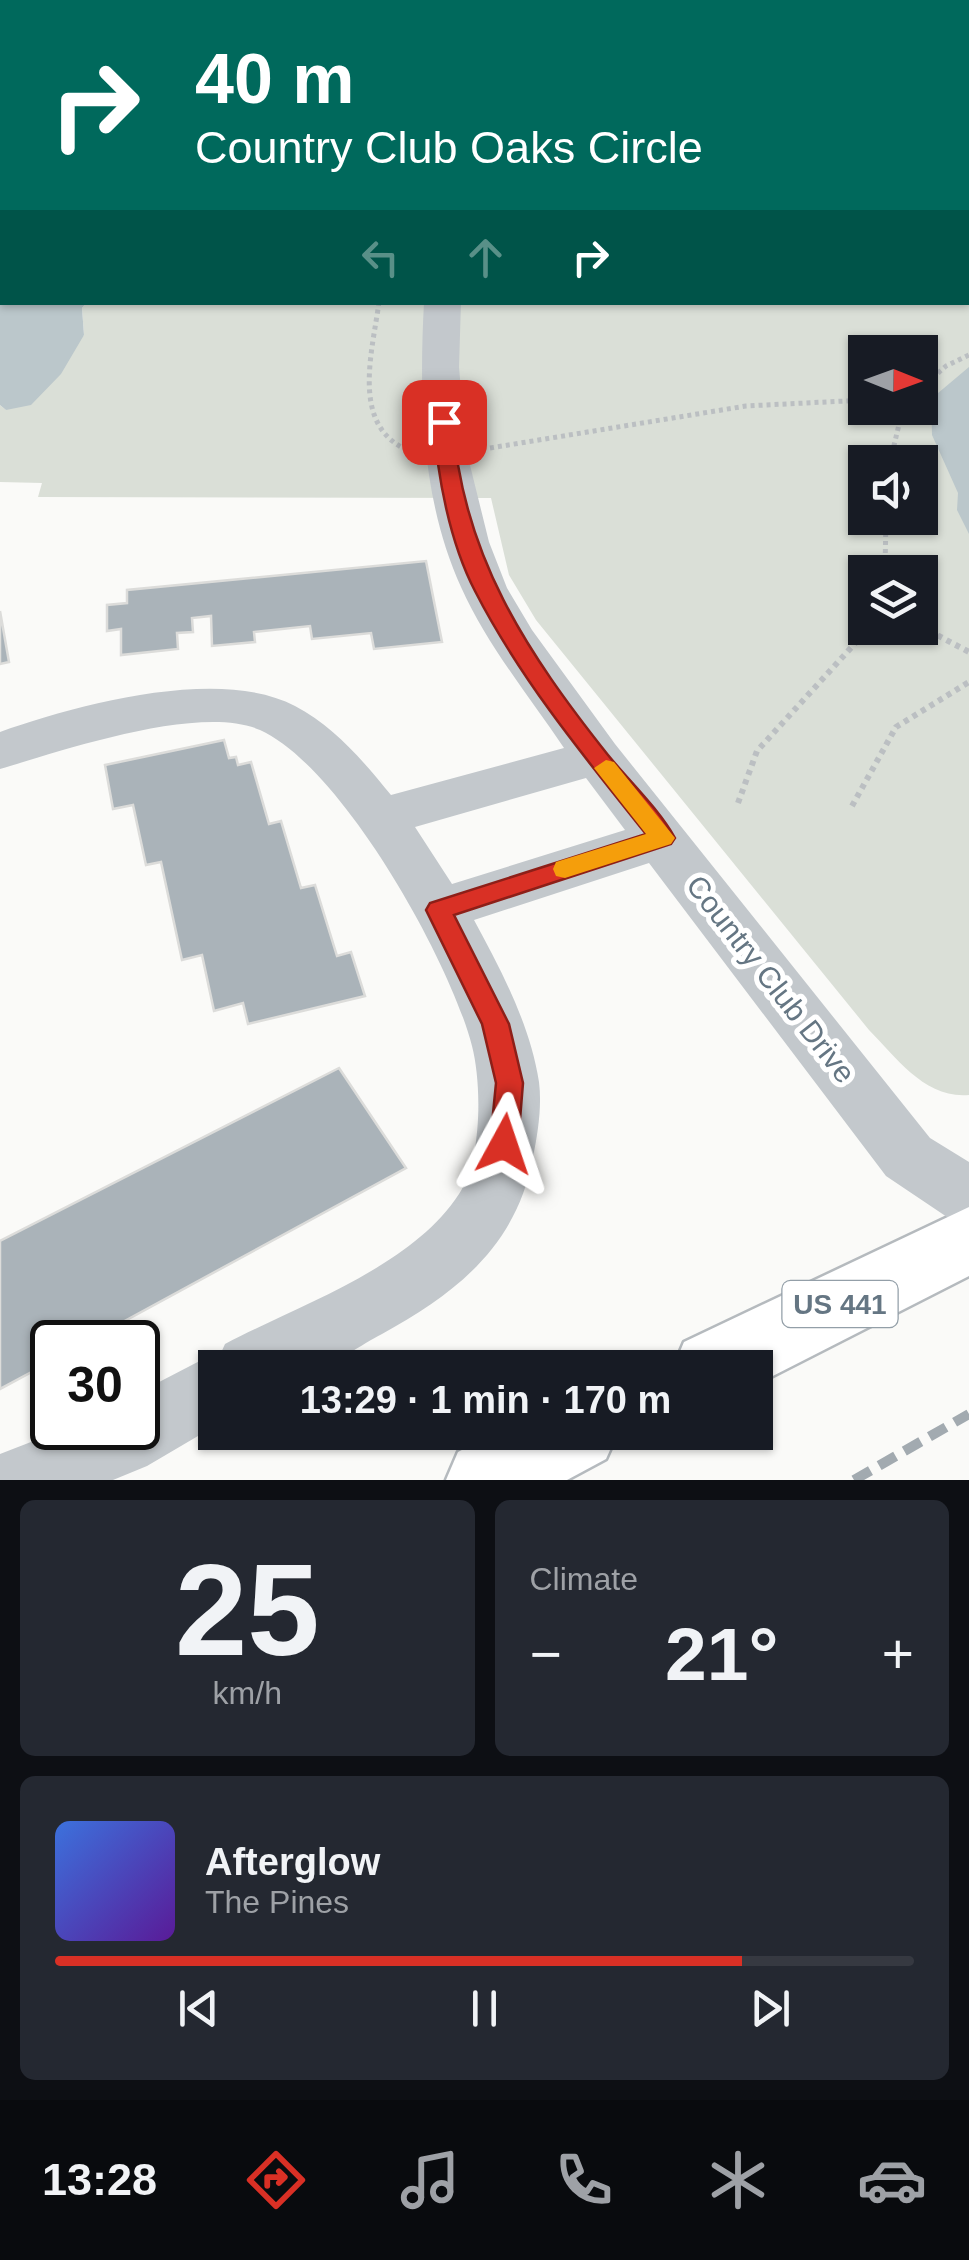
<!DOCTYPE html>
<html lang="en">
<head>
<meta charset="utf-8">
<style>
  body { margin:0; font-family:Arial,sans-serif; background:#242831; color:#f1f3f6; height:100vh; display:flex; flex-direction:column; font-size:38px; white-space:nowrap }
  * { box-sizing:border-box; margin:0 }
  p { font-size:32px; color:#9ea1a6 }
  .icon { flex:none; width:55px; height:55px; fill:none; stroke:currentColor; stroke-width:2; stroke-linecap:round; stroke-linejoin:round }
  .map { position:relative; height:1480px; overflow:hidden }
  .sheet { display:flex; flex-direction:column; gap:20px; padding:20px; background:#0d0f14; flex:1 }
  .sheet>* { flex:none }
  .hud { position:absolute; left:0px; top:0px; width:970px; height:305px; box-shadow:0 2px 8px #0004; background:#00695c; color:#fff; overflow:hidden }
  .needle { width:65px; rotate:91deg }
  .buttons { position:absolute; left:848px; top:335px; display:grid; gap:20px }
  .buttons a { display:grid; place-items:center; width:90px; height:90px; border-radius:0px; background:#171b24; box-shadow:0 2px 8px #0004; font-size:50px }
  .speed { position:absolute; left:30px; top:1320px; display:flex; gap:20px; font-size:50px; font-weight:700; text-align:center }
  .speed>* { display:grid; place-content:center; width:130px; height:130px; border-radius:50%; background:#171b24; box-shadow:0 2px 8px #0004; line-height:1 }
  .speed .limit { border:5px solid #111; border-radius:15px; background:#fff; color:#111 }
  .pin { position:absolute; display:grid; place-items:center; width:85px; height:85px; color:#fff; margin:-42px; border-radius:20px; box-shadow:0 5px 15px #0006 }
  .me { position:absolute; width:110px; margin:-55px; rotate:5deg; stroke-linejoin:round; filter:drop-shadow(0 0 8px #0008) }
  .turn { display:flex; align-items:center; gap:35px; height:210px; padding:0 30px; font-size:45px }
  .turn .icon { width:130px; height:130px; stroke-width:2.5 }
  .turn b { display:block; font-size:70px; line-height:85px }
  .lanes { display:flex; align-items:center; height:95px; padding:0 30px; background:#0003; justify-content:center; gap:50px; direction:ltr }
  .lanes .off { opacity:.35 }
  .big { font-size:75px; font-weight:700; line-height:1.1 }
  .sheet .card { flex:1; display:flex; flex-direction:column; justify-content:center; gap:15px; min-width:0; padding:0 35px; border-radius:15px; background:#242831 }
  .sheet .dial { align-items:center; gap:0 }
  .dial b { font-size:130px; line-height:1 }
  .song { display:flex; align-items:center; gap:30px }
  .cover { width:120px; height:120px; border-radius:15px; background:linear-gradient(135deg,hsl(220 70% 55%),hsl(270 70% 35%)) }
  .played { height:10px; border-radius:5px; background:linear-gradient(90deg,#d93025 80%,#363941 80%) }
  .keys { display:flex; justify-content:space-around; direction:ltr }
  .heat { display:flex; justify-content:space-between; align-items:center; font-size:55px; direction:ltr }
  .sheet .tiles { flex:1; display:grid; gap:20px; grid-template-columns:1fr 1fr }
  .card:last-child { grid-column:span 2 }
  .trip { position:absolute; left:198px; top:1350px; width:575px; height:100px; border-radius:0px; background:#171b24; box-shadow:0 2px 8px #0004; font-weight:700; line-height:100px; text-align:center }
  .tabs { display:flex; height:160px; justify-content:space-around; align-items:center; background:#090b0e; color:#9ea1a6 }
  .tabs .icon { width:70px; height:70px }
  .tabs .current { color:#d93025 }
  .tabs b { font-size:45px; color:#f1f3f6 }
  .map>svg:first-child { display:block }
  .green { fill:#dadfd7; fill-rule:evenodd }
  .water { fill:#bbc7cb }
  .building { fill:#aab3b9; stroke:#dcdcda; stroke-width:2.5 }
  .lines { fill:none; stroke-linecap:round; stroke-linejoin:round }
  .primary-casing { stroke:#b5babe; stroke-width:5 }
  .path-far2 { stroke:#bbbfc2; stroke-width:4; stroke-dasharray:4 4; stroke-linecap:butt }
  .path-far1 { stroke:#bbbfc2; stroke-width:5; stroke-dasharray:4 4; stroke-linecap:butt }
  .path { stroke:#bbbfc2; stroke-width:6; stroke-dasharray:5 5; stroke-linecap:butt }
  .service { stroke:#c3c8cc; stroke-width:25 }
  .minor { fill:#c3c8cc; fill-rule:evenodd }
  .primary { fill:#fff; fill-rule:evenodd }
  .rail { stroke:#a2aab0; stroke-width:10; stroke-dasharray:19 10; stroke-linecap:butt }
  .route { fill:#d93025; stroke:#8d1f18; stroke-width:2.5 }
  .slow { fill:#f59e0b }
  .labels { text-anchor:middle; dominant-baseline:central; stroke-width:10; stroke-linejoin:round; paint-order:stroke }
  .shield { fill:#fff; stroke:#939fa8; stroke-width:2.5 }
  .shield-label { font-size:28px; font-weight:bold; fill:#657683 }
  .street-label { font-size:30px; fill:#657683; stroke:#fff }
</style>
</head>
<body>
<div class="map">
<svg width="969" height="1480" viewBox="0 0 969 1480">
  <rect width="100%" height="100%" fill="#fafaf8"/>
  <path class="green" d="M30 0H969V1095C925 1099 897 1058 869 1030L536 620 509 575 491 498 38 497 42 483 0 482V405L6 410 84 335 82 308 86 303 968 302V2ZM865 352H920V408H865ZM865 462H920V518H865ZM865 572H920V628H865Z"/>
  <g class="water">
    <path d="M0 0 37 2H2V302L86 303 82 308 84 335 61 374 31 405 6 410 0 405Z"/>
    <path d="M969 367V534L957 510 958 493 932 435 931 399Z"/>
  </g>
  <g class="building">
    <path d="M426 561 442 642 374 649 371 633 312 639 310 626 254 632 255 642 212 646 211 616 192 618 193 632 177 633 178 649 121 655V629L107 631V605L127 603V590Z"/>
    <path d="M0 611 9 662 0 664Z"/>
    <path d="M224 740 229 758 236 757 238 765 251 762 269 824 281 821 301 888 315 885 337 956 351 952 365 996 248 1024 243 1003 214 1011 202 955 182 960 161 862 146 865 133 805 113 809 105 765Z"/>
    <path d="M339 1068 406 1168 86 1342H52V1361L0 1389V1241Z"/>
  </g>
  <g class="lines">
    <g class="primary-casing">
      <g id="primary">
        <path d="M969 1207V1276L755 1385V1368H673L684 1342Z"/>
        <path d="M496 1432H618L606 1459 567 1480H446L458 1452Z"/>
      </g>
    </g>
    <path class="path-far2" d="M847 2 929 0"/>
    <g class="path-far1">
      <path d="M379 302C373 349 351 421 403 448"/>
      <path d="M920 389 946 366 969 355"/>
      <path d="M490 448 746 406 865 400"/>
      <path d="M890 462 903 408"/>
      <path d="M885 569 886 518"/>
    </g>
    <g class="path">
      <path d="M885 572V567"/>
      <path d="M920 626 969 652"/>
      <path d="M738 803 757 751 869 628"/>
      <path d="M852 806 896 727 969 682"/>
    </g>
    <path class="service" d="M611 0H655"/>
    <path class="minor" d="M424 302H461L459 367 466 449 489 542 507 588 532 630 615 744 930 1138 969 1162V1226L947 1217 886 1176 649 863 474 920C501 970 530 1024 539 1082 542 1106 538 1133 533 1157 517 1245 457 1293 382 1334 362 1344 335 1365 314 1368 282 1372 247 1368 215 1368V1426L147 1466 113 1480H0V1454L67 1428H138V1393L215 1353 220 1355 225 1344C299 1305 412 1267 459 1194 482 1159 482 1085 472 1046 450 960 342 767 260 730 200 703 61 751 0 769V732C77 705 219 666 295 706 335 727 363 761 391 795L564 748C529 696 487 645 461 587 421 499 419 398 424 302ZM586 778 625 830 452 884 415 827Z"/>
    <use href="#primary" class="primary"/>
    <path class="rail" d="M854 1480 969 1414"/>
  </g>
  <path class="route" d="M444 416 453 422C462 555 527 653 608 755 630 782 658 808 675 838L671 844 454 915 509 1024 523 1083 518 1144 514 1152 504 1156 494 1152 490 1144 496 1083 482 1024 426 910 430 903 646 834C585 758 520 679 475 591 450 543 437 476 434 422Z"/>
  <path class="slow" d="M606 760 614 762 675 838 671 844 565 878 556 876 553 869 556 862 646 834 594 768Z"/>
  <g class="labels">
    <rect class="shield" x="782.5" y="1281" width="115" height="46" rx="8"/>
    <g class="shield-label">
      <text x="840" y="1304">US 441</text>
    </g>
    <g class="street-label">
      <text transform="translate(771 979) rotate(52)">Country Club Drive</text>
    </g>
  </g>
</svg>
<div class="buttons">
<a><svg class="needle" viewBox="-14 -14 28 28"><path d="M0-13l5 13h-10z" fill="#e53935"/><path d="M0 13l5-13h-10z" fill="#9ea1a6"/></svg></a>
<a><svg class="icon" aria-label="sound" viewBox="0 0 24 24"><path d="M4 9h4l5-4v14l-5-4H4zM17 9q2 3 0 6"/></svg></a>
<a><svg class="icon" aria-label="layers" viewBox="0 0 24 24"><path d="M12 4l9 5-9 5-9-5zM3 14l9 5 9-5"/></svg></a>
</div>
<div class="speed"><div class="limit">30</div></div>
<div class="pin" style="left:444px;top:422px;background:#d93025"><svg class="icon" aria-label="arrive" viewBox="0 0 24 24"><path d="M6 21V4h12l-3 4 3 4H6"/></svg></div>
<svg class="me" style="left:504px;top:1144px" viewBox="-20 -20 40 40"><path d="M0-17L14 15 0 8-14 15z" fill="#d93025" stroke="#fff" stroke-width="4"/></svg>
<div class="trip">13:29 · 1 min · 170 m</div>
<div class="hud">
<div class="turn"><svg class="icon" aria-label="right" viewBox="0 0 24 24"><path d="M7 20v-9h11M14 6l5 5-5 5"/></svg><div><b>40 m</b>Country Club Oaks Circle</div></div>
<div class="lanes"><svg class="icon off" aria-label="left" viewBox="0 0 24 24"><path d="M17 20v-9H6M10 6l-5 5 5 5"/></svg><svg class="icon off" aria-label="ahead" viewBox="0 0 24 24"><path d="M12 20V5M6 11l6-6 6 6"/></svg><svg class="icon" aria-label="right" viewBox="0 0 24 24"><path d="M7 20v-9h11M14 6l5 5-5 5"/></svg></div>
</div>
</div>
<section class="sheet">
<div class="tiles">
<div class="card dial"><b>25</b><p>km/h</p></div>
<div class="card"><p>Climate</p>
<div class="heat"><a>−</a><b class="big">21°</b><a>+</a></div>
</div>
<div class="card">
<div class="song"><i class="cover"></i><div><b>Afterglow</b><p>The Pines</p></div></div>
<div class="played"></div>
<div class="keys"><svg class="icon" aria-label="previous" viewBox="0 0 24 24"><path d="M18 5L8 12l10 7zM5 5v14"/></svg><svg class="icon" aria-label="pause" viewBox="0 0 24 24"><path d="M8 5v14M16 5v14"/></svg><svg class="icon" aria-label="next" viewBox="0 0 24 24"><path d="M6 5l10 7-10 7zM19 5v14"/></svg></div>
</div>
</div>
</section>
<nav class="tabs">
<b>13:28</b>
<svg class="icon current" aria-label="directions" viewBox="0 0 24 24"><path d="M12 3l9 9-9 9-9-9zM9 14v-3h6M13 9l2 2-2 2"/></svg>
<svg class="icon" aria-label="music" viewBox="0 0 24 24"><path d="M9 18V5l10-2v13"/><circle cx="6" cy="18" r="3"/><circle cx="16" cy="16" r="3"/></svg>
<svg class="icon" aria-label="phone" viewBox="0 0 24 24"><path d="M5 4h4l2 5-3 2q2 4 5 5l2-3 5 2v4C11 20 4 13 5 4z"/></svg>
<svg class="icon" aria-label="climate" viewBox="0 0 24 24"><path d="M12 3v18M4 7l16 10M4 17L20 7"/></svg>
<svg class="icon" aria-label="car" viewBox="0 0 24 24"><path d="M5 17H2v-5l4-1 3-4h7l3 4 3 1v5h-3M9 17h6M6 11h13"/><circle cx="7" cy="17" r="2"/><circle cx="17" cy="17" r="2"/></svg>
</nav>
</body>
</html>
